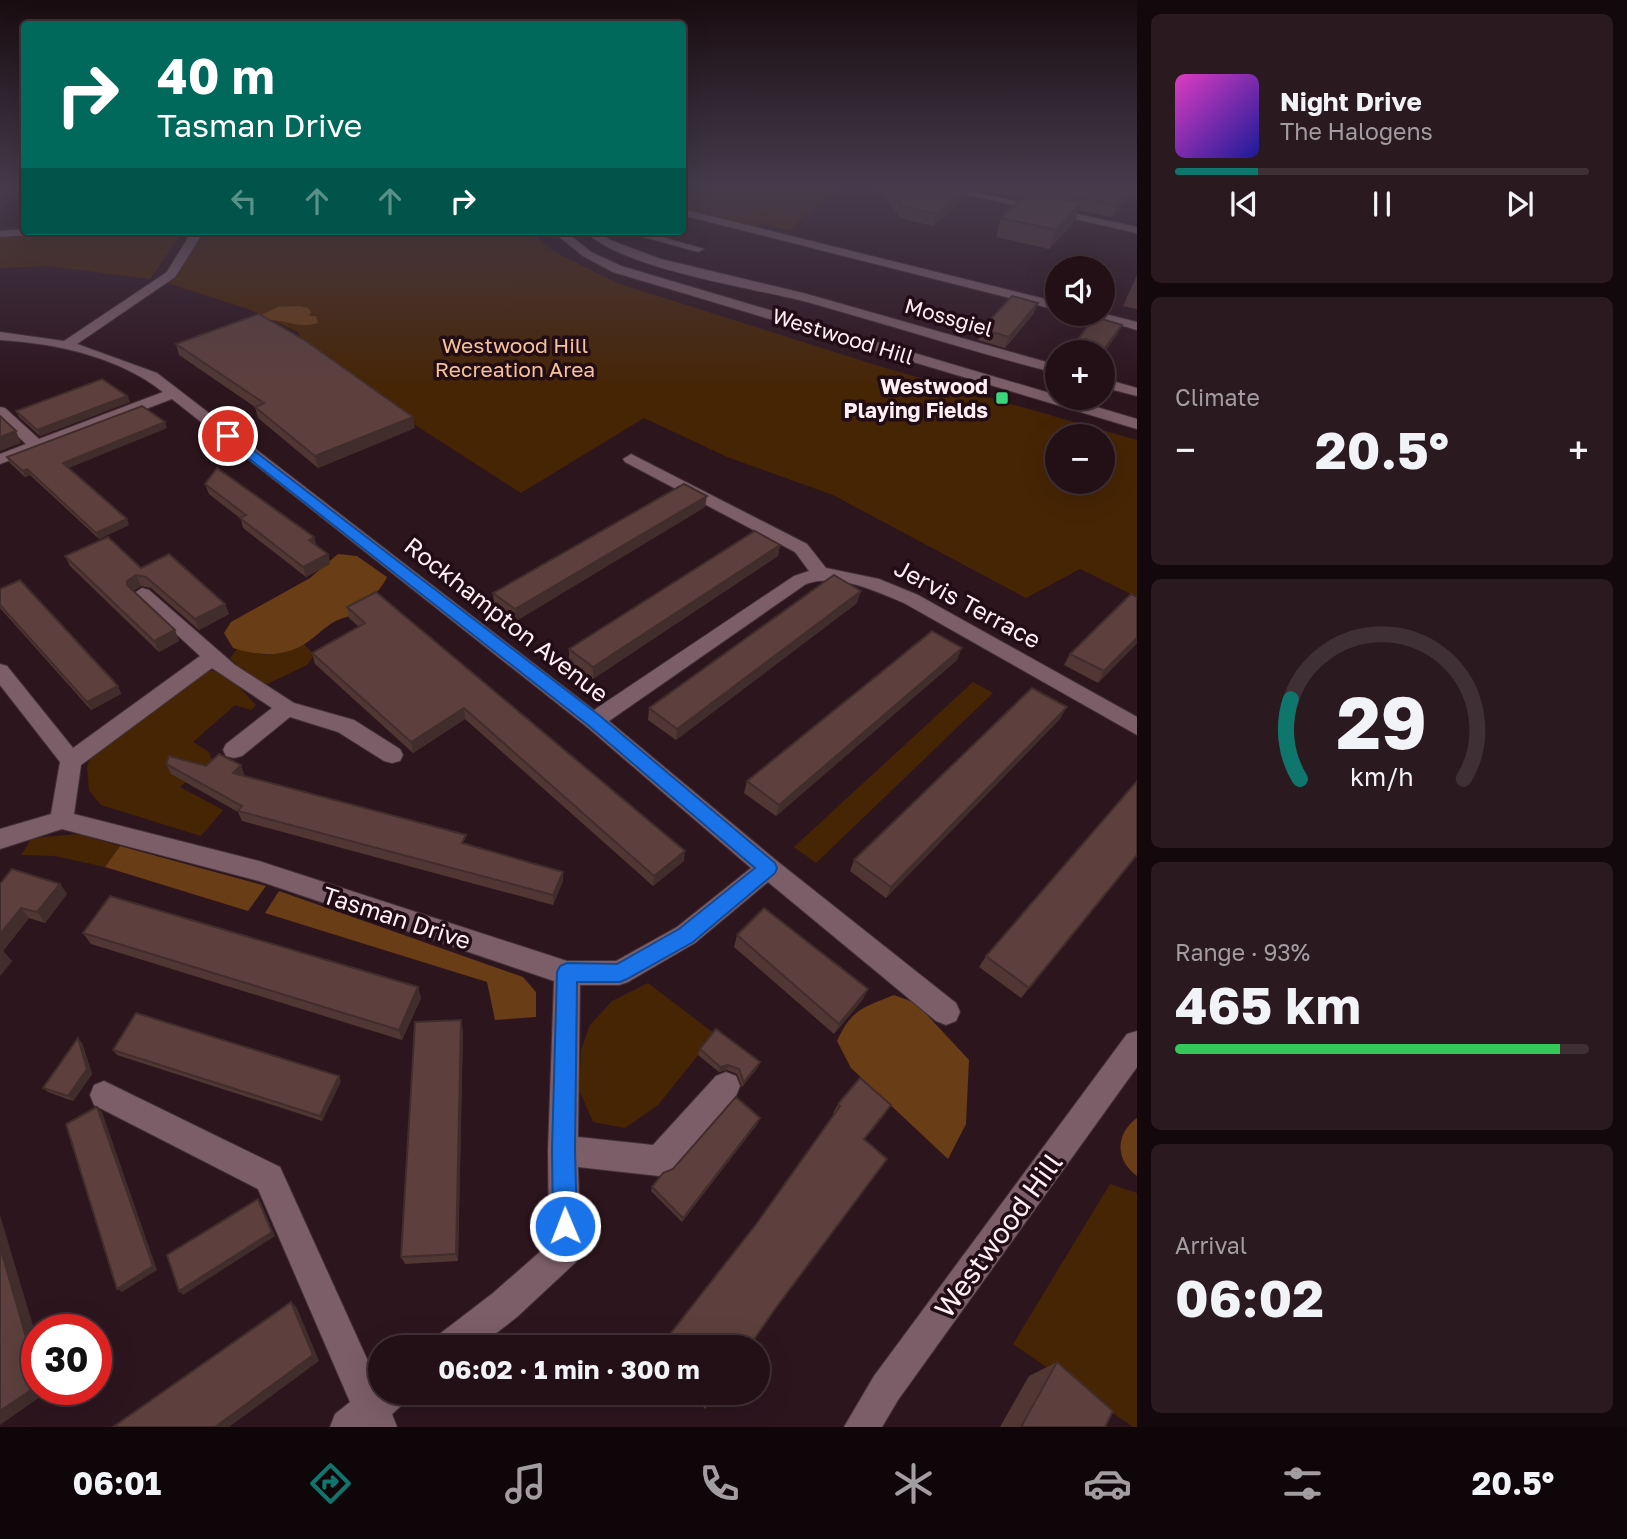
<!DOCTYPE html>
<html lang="en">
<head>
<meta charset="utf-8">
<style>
  body { margin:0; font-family:"Golos Text",sans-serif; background:#2a191f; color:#f1f3f6; height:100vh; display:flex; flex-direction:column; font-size:26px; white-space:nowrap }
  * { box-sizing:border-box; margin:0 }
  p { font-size:23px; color:#a29da1 }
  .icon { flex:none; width:38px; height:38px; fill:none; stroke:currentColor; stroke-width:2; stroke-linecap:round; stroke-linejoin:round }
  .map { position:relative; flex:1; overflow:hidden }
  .drawer { display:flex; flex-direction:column; gap:14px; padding:14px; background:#13090c; width:490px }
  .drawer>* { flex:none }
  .guide { position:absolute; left:21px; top:21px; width:665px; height:214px; border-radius:7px; box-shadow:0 7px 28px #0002,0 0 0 2px #3f3035; background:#00695c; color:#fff; overflow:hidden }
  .controls { position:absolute; left:1045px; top:256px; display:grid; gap:14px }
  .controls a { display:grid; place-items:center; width:70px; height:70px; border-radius:50%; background:#221016; box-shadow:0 7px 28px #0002,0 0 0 2px #3f3035; font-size:35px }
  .speed { position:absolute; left:21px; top:1314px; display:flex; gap:14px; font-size:35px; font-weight:700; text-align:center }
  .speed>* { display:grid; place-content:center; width:91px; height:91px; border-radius:50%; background:#221016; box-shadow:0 7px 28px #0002,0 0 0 2px #3f3035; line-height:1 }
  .speed .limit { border:10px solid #d22; background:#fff; color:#111 }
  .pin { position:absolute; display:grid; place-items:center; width:60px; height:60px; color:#fff; margin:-30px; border:4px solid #fff; border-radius:50%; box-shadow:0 2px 7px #0007 }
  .me { position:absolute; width:77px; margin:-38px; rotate:359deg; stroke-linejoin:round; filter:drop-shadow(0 0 5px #0008) }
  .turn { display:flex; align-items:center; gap:24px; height:147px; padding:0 21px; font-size:32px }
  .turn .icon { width:91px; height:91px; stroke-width:2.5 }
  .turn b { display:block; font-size:49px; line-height:60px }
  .lanes { display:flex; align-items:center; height:66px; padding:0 21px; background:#0003; justify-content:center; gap:35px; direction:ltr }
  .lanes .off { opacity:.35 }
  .big { font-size:52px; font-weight:700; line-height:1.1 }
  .drawer .widget { flex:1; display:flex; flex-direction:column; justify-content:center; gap:10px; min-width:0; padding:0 24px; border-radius:10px; background:#2a191f }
  .drawer .dial { align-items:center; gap:0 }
  .dial svg { height:182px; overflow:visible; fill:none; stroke:#3f3035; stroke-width:7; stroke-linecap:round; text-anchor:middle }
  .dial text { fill:#f1f3f6; stroke:none }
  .song { display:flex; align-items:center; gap:21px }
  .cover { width:84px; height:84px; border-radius:10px; background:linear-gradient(135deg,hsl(310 70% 55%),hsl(240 70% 35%)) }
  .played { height:7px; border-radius:4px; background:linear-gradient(90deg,#0f766e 20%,#3f3035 20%) }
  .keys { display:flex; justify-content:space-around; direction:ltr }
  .heat { display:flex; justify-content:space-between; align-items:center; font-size:38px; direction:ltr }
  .charge { height:10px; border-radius:5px; background:linear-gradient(90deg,#34c759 93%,#3f3035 0) }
  .trip { position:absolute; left:368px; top:1335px; width:402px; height:70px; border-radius:35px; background:#221016; box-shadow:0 7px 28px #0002,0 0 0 2px #3f3035; font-weight:700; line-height:70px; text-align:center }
  .tabs { display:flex; height:112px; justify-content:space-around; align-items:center; background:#0e0609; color:#a29da1 }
  .tabs .icon { width:49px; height:49px }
  .tabs .current { color:#0f766e }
  .tabs b { font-size:32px; color:#f1f3f6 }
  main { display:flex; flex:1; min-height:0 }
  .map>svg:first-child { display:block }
  .green { fill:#462505; fill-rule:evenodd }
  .forest { fill:#693d16 }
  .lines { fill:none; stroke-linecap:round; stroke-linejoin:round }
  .minor-casing { stroke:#433137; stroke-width:2 }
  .minor { fill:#7b5e68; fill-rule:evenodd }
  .wall { fill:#503734 }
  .shaded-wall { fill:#412d2b }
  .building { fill:#5d403d; stroke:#412d2b; stroke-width:2 }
  .route { fill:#1a73e8; stroke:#114b97; stroke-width:2 }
  .poi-dot { fill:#3bd77f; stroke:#220c15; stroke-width:2.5 }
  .labels { text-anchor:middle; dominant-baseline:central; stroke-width:7; stroke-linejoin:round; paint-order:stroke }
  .far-street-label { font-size:21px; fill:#fdeff3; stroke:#220c15 }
  .far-park-label { font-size:21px; fill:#f5c19a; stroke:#220c15 }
  .far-poi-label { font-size:21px; font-weight:bold; fill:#fdeff3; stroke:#220c15; text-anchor:end }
  .street-label { font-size:24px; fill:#fdeff3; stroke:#220c15 }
  .near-street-label { font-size:28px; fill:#fdeff3; stroke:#220c15 }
</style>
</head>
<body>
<main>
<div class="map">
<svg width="1137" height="1427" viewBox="0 0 1137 1427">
  <rect width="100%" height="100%" fill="#2d151e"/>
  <g class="green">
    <path d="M683 187H843L797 222 790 231 761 223 758 227 683 209Z"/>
    <path d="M62 231H183L150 279 49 266 0 268V237Z"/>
    <path d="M198 231H529L556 253 620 284 882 367 1137 440V597L1080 569 1026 598 833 495 727 457 644 418 521 493 398 414 301 339 298 332 248 309 161 281ZM1057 436H1102V481H1057Z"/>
    <path d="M304 644 314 655 307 665 265 685 251 680 230 658 237 649C265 657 278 657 304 644Z"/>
    <path d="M200 671H224L256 705 251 710 235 705 193 742 209 752 212 760 180 787 223 810 201 836 101 805 89 790 87 766 96 745Z"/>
    <path d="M973 682 993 693 816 863 794 847Z"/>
    <path d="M78 834 120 846 105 867 55 856 21 855 32 838Z"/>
    <path d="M648 983 715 1034 658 1105 625 1128 593 1122 579 1090 581 1050 590 1025 612 1001Z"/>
    <path d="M1110 1184 1137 1193V1427H1133L1013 1344Z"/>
  </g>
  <g class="forest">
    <path d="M300 306 308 308 311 312 309 316H316L318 323C298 329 285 319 266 320L261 315 278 307Z"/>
    <path d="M338 554 357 556 387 577C380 592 366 602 356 615 334 619 330 624 313 638 288 658 262 657 233 648L224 633 231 622 310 578Z"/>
    <path d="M120 846 266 886 248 911 105 867Z"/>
    <path d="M279 891 523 977 536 992V1017L495 1020 487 982 265 913Z"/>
    <path d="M894 995 916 1003 969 1060 966 1124 948 1159 851 1068 837 1041C852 1009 862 1008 894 995Z"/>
    <path d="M1137 1118V1176C1115 1160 1115 1134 1137 1118Z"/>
  </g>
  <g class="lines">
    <g class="minor-casing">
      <g id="minor">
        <path d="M932 187H951L1137 227V233Z"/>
        <path d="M682 209 1057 302V310L682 215Z"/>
        <path d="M24 229 48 231 42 234 0 237V231Z"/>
        <path d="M192 231H204L175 277 77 344 157 373 594 710 794 576 809 571 795 552 625 462 623 459 631 454 807 544 826 568 879 579 918 595 1137 717V735L904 603C875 591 838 573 806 584L609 721 777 861 956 1003 960 1012 956 1021 946 1025 936 1021 768 882 695 943 628 982 619 985H580L578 1137 653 1145 716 1076 726 1072 736 1076 740 1086 736 1096 670 1172 659 1176 578 1167 581 1251 576 1262 517 1317 477 1348H432L437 1336 493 1293 549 1244 548 1150 554 981 259 881 62 829 0 849V829L51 814 60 762 0 685V664L7 666 73 748 200 656 133 594 142 588 149 590 235 665 294 703 354 720 400 749 403 755 400 761 392 763 384 761 338 732 290 717 242 756 234 758 226 756 223 750 226 744 272 708 212 668 81 765 74 814 259 861 567 961H616L677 927 751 868 587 727 172 399 0 464V454L26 444 0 419V407L5 408 39 439 163 392C119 357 55 343 0 340V332L64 341 167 272Z"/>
        <path d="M552 231H565L591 252 621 266 1137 419V429L613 272 583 256Z"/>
        <path d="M585 231H598L610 240 661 259 803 293 1057 365V373C975 353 893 326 811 303 756 288 623 270 585 231Z"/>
        <path d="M622 231H641L704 249 698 252Z"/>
        <path d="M1079 313H1101L1137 322V330Z"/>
        <path d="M1102 378 1137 388V396L1102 387Z"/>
        <path d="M1137 1031V1067L898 1400 882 1427H844L874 1376 1127 1034Z"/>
        <path d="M104 1081 280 1167 377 1381 380 1380V1393H407L402 1405 392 1414 397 1427H330L335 1414 350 1402 258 1189 94 1105 90 1095 94 1085Z"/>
      </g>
    </g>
    <use href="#minor" class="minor"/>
  </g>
  <g class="wall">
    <path d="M876 187H1137V197L1131 196 1111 217 1078 210 1074 222 1049 249 996 237 1001 218 1023 198 970 188 967 197 933 226 900 218Z"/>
    <path d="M1137 275V309L1123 306Z"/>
    <path d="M1034 313 1005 348 978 340 982 329Z"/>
    <path d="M176 344 415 428 318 468 258 418 255 407 179 355Z"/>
    <path d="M127 396 130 402 40 436 19 417 16 411Z"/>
    <path d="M167 428 68 468 129 525 99 539 30 475 25 477 10 463 7 457Z"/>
    <path d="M205 484 314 537 316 545 328 554 330 564 306 577 243 528 241 519 209 494Z"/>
    <path d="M705 507 516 621 494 605 493 593Z"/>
    <path d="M780 545 778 556 593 679 569 661V649Z"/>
    <path d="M65 556 141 568 225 604 229 614 199 630 151 588 141 586 133 591 179 641 159 652 70 566Z"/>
    <path d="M0 589 118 686 121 694 91 710 0 608Z"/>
    <path d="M857 603 676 740 648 720 649 708Z"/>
    <path d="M347 607 684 861 653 886 465 719 413 753 315 664 312 653 359 627 349 618Z"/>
    <path d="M1137 643 1098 683 1064 665 1070 654Z"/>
    <path d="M957 660 776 816 744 793 747 781Z"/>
    <path d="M1060 719 886 898 850 871 854 860Z"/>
    <path d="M166 764 245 776 467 844 563 881 553 905 242 821 238 812 171 774Z"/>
    <path d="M1137 855 1021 998 979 967 986 956Z"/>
    <path d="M0 884H60L67 894 45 923 29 918 3 951 12 961 0 976Z"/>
    <path d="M83 933 418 987 421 998 402 1040 91 944Z"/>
    <path d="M737 935 868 989 863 999 834 1034 734 947Z"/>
    <path d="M463 1030 458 1261 405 1264 401 1257Z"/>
    <path d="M82 1043 92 1074 73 1101 48 1092 43 1088Z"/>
    <path d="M700 1049 758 1067 742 1087 737 1074 727 1070 719 1072 698 1055Z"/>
    <path d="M113 1050 341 1081 322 1121 117 1055Z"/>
    <path d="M838 1104 885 1114 865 1139 772 1314 748 1348H660L757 1223 834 1114 833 1113Z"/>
    <path d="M760 1118 758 1123 682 1222 651 1191 652 1187 673 1169Z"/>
    <path d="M1057 1362 1105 1427H1000L1029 1376Z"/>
    <path d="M691 1393H716L705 1409Z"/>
  </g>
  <g class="shaded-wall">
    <path d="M12 187H19L0 210V202Z"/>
    <path d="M968 187H970L967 197 933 226 937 214Z"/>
    <path d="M1133 187H1135L1131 196 1111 217 1116 205Z"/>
    <path d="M1081 203 1074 222 1049 249 1056 230Z"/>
    <path d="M1038 303 1034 313 1005 348 1009 337Z"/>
    <path d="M1122 325 1117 335 1102 356V352Z"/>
    <path d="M127 396 130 402 40 436 37 430Z"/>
    <path d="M413 417 415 428 318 468 315 456Z"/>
    <path d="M165 422 167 428 66 469 63 463Z"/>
    <path d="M16 431 21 443 0 451V437Z"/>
    <path d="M27 469 30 475 25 477 23 471Z"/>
    <path d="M707 496 705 507 516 621 515 609Z"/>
    <path d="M127 519 129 525 99 539 96 533Z"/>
    <path d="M314 537 317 547 309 540Z"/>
    <path d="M780 545 778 556 593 679V667Z"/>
    <path d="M328 554 330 564 306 577 303 567Z"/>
    <path d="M136 575 141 586 132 592 127 585V581Z"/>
    <path d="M861 591 857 603 676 740 677 729Z"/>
    <path d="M225 604 229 614 199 630 195 619Z"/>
    <path d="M175 630 179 641 159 652 154 641Z"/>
    <path d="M1137 638V643L1098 683 1104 671Z"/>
    <path d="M962 648 957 660 776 816 779 805Z"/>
    <path d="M118 686 121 694 91 710 87 702Z"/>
    <path d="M1067 707 1060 719 886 898 891 887Z"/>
    <path d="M464 708 465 719 413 753 411 742Z"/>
    <path d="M241 765 245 776 237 783 233 773Z"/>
    <path d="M685 851 684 861 653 886 654 876Z"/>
    <path d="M563 872V881L553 905V895Z"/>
    <path d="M60 884 67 894 45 923 37 912Z"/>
    <path d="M21 908 29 918 0 954V934Z"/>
    <path d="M3 951 12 961 0 976V955Z"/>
    <path d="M418 987 421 998 402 1040 399 1030Z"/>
    <path d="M868 989 863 999 834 1034 839 1024Z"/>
    <path d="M461 1020 463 1030 458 1261 456 1254Z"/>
    <path d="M78 1038 82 1043 92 1074 73 1101 68 1096Z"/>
    <path d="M760 1062 758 1067 742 1087 744 1082Z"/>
    <path d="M728 1065 727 1070 719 1072 720 1067Z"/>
    <path d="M339 1076 341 1081 322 1121 320 1116Z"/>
    <path d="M891 1105 885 1114 859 1147 864 1139Z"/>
    <path d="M97 1107 102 1112 157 1270 122 1292 117 1289Z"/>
    <path d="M760 1118 758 1123 682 1222 683 1218Z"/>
    <path d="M258 1199 261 1203 275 1236 183 1295 179 1291Z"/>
    <path d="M0 1215 37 1339V1375L0 1247Z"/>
    <path d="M291 1302 297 1308 319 1361 229 1427H215Z"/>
    <path d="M37 1386V1390H50L0 1425V1411Z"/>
  </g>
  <g class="building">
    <path d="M0 187H12L0 202Z"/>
    <path d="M888 187H968L937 214 903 206Z"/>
    <path d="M1031 187H1133L1116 205Z"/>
    <path d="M1029 192 1081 203 1056 230 1001 218Z"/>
    <path d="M1012 296 1038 303 1009 337 982 329Z"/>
    <path d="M259 314 306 341 413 417 315 456 255 407 264 403 176 344Z"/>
    <path d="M1095 317 1122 325 1102 352H1068Z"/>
    <path d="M102 379 127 396 37 430 16 411Z"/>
    <path d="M142 406 165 422 63 463 127 519 96 533 27 469 23 471 7 457Z"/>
    <path d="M0 416 16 431 0 437Z"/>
    <path d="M217 468 314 537 309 540 328 554 303 567 240 518 246 515 205 484Z"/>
    <path d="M684 484 707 496 515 609 493 593Z"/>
    <path d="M755 531 780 545 593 667 569 649Z"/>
    <path d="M108 537 141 568 169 554 225 604 195 619 146 577 136 575 127 581V585L175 630 154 641 65 556Z"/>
    <path d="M834 575 861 591 677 729 649 708Z"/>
    <path d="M20 580 118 686 87 702 0 605V589Z"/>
    <path d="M376 592 685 851 654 876 464 708 411 742 312 653 365 623 347 607Z"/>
    <path d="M1131 594 1137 597V638L1104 671 1070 654Z"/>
    <path d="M932 631 962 648 779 805 747 781Z"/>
    <path d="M1032 688 1067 707 891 887 854 860Z"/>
    <path d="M219 754 241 765 233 773 466 835 462 843 563 872 553 895 238 811 242 806 166 764 169 756 206 766Z"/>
    <path d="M1137 781V855L1029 988 986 956Z"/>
    <path d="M12 869 60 884 37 912 21 908 0 934V884Z"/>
    <path d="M110 896 418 987 399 1030 83 933Z"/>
    <path d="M764 908 868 989 839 1024 737 935Z"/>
    <path d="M136 1013 339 1076 320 1116 113 1050Z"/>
    <path d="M461 1020 456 1254 401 1257 415 1022Z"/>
    <path d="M716 1029 760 1062 744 1082 739 1069 728 1065 720 1067 700 1049Z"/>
    <path d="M78 1038 87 1069 68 1096 43 1088Z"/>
    <path d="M860 1078 891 1105 864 1139 887 1159 775 1309 748 1348H661L660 1347 757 1223 840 1106 838 1104Z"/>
    <path d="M736 1097 760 1118 683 1218 652 1187 663 1173 673 1169Z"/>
    <path d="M97 1107 153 1266 117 1289 66 1124Z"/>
    <path d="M258 1199 272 1232 179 1291 167 1255Z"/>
    <path d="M0 1247 37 1375V1386L0 1411Z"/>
    <path d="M291 1302 313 1355 215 1427H113Z"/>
    <path d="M1057 1362 1113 1411 1105 1427H1021Z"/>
    <path d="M698 1393H716L708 1405Z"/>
  </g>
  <linearGradient id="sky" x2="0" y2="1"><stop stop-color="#190c10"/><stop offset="0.48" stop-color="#463b4c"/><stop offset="1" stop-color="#463b4c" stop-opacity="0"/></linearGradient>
  <rect width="1137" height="387" fill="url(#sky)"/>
  <path class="route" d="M224 434H232L600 716 775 863 777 868 775 873 693 942 627 979 620 982H577L575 1150 577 1226 573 1234 565 1238 556 1234 553 1226 552 1150 557 972 560 966 567 963 617 964 679 929 755 868 588 725 224 439Z"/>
  <rect class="poi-dot" x="995" y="391" width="14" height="14" rx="3.5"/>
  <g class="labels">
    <g class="far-street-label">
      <text transform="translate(949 317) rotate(16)">Mossgiel</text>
      <text transform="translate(843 336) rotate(17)">Westwood Hill</text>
    </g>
    <g class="far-park-label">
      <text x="515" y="345">Westwood Hill<tspan x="515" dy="24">Recreation Area</tspan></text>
    </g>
    <g class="far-poi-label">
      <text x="988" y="386">Westwood<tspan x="988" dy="24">Playing Fields</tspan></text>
    </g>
    <g class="street-label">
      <text transform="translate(968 603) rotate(28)">Jervis Terrace</text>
      <text transform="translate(507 619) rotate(38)">Rockhampton Avenue</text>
      <text transform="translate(397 917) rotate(18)">Tasman Drive</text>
    </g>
    <g class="near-street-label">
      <text transform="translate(998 1235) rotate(-54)">Westwood Hill</text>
    </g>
  </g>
</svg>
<div class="controls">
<a><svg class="icon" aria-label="sound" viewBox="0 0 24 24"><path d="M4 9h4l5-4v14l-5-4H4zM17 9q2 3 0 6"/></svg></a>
<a>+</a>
<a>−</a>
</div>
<div class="speed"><div class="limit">30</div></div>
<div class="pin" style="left:228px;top:436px;background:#d93025"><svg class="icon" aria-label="arrive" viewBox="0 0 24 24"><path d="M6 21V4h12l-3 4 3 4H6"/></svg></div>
<svg class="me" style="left:565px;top:1226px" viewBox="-20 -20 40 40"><circle r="17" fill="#1a73e8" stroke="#fff" stroke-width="3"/><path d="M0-11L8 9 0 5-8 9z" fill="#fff"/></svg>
<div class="trip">06:02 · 1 min · 300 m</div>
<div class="guide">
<div class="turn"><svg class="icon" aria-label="right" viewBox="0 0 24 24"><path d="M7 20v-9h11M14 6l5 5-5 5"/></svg><div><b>40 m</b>Tasman Drive</div></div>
<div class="lanes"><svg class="icon off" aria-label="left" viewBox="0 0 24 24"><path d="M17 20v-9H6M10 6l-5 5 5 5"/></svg><svg class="icon off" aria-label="ahead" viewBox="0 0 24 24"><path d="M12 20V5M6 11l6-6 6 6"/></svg><svg class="icon off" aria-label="ahead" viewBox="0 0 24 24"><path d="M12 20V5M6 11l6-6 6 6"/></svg><svg class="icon" aria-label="right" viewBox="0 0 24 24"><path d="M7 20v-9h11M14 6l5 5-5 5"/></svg></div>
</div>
</div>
<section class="drawer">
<div class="widget">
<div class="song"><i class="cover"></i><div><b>Night Drive</b><p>The Halogens</p></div></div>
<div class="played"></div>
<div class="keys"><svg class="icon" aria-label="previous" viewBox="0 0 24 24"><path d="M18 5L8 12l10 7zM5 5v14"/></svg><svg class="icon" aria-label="pause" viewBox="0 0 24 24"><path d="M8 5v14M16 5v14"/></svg><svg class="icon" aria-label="next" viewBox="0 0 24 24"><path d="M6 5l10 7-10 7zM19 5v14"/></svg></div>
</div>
<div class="widget"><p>Climate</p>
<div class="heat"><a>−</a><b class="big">20.5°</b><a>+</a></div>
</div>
<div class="widget dial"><svg viewBox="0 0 100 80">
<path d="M14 69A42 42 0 1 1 86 69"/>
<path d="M14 69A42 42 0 0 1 10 34" stroke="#0f766e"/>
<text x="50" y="56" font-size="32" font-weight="700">29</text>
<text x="50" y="72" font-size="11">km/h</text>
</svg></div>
<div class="widget"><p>Range · 93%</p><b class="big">465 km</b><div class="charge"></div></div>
<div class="widget"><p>Arrival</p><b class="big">06:02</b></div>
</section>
</main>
<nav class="tabs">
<b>06:01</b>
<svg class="icon current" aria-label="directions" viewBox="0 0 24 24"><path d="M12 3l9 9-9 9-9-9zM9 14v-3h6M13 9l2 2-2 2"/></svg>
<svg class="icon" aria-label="music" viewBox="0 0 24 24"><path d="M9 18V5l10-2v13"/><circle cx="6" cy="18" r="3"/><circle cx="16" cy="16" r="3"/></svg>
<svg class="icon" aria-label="phone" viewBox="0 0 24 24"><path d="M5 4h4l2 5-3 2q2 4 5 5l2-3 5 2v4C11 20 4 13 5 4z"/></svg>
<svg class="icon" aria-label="climate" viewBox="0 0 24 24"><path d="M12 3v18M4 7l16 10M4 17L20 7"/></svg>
<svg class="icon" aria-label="car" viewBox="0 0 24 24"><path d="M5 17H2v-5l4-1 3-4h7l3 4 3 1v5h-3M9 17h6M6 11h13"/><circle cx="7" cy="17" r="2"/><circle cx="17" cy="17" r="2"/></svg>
<svg class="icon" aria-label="filters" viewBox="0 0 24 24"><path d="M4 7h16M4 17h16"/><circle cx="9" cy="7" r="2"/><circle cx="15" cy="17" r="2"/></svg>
<b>20.5°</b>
</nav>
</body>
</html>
